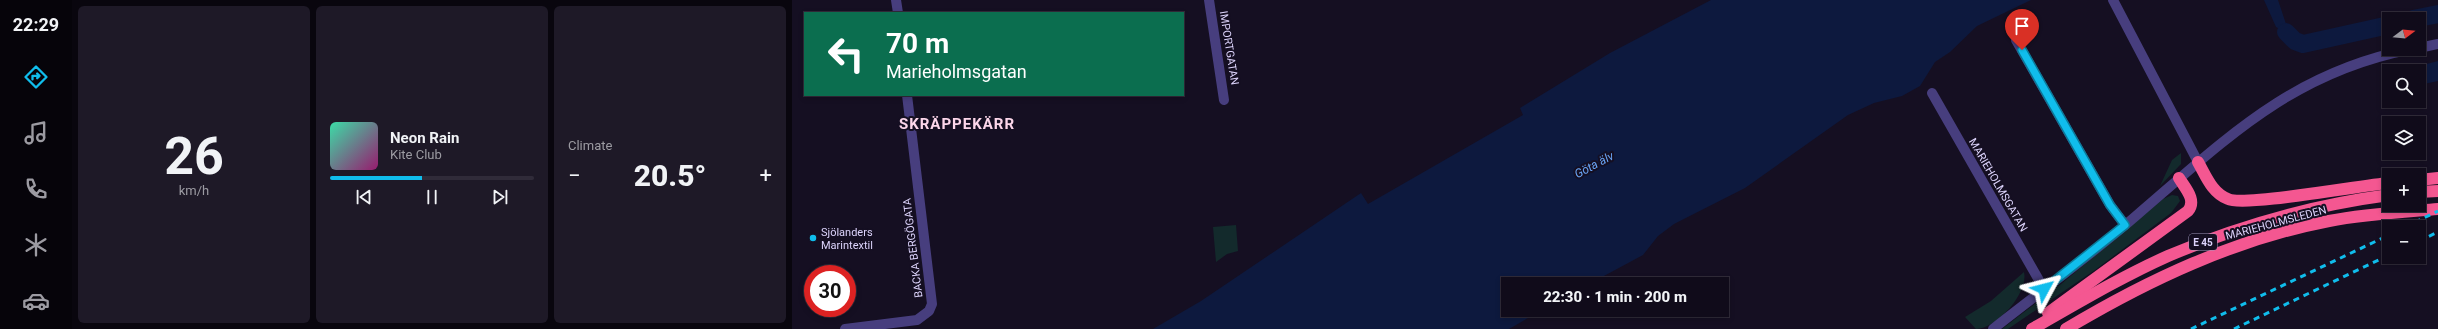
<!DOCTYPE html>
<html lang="en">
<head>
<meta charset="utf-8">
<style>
  body { margin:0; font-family:Roboto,sans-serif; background:#1e1927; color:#f1f3f6; height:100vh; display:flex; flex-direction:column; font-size:15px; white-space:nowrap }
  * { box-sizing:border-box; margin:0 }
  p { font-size:13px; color:#9c9ba2 }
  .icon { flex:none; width:22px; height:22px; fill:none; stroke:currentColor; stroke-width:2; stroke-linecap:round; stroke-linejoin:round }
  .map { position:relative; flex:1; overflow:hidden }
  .side { display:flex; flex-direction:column; gap:6px; padding:6px; background:#09060e; width:720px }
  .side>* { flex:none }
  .top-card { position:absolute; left:12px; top:12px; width:380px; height:84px; border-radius:0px; box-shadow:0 2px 6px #0003,0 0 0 1px #302b39; background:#0b6e4f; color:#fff; overflow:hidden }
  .needle { width:26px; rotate:74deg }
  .tools { position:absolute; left:1590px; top:12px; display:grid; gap:8px }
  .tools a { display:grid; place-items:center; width:44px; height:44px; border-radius:0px; background:#100b1a; box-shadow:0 2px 6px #0003,0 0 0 1px #302b39; font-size:20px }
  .speed { position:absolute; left:12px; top:265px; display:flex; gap:8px; font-size:20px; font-weight:700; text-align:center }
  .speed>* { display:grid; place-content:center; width:52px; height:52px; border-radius:50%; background:#100b1a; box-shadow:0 2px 6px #0003,0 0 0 1px #302b39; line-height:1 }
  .speed .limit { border:6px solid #d22; background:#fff; color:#111 }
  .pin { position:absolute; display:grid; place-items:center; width:34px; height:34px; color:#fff; margin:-41px -17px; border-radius:50% 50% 50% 0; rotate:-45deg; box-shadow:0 0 4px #0007 }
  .pin .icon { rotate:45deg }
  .me { position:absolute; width:44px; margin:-22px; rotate:52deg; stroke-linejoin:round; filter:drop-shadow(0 0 3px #0008) }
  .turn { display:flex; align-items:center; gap:14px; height:84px; padding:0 16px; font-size:18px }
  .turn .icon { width:52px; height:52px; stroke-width:2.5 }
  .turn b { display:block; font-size:28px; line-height:34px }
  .big { font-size:30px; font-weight:800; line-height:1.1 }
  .side .tile { flex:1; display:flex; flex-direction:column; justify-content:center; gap:6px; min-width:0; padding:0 14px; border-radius:6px; background:#1e1927 }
  .side .dial { align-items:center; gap:0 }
  .dial b { font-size:52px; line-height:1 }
  .song { display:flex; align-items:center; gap:12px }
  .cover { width:48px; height:48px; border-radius:6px; background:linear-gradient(135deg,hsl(160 70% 55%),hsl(320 70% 35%)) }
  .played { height:4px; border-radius:2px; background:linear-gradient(90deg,#10bdec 45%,#302b39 45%) }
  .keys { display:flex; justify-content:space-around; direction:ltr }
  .heat { display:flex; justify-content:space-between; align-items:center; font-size:22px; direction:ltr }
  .side .tiles { flex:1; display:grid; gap:6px; grid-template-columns:repeat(3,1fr) }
  .trip { position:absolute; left:709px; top:277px; width:228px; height:40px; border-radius:0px; background:#100b1a; box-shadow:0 2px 6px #0003,0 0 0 1px #302b39; font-weight:800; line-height:40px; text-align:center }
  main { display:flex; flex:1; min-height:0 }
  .menu { display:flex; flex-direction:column; width:72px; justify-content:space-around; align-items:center; background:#06040a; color:#9c9ba2 }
  .menu .icon { width:28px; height:28px }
  .menu .current { color:#10bdec }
  .menu b { font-size:18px; color:#f1f3f6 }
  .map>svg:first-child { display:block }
  .green { fill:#132a2c }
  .water { fill:#0d193e }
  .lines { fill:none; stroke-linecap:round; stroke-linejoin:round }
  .river { stroke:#0d193e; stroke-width:18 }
  .minor { stroke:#473e7e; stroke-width:10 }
  .highway { stroke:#f45791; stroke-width:12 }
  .rail { stroke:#10bdec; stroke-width:3; stroke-dasharray:6 5; stroke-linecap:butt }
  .route-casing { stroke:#0a7b99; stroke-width:10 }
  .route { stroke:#10bdec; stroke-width:7 }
  .poi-dot { fill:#10bdec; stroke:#150f22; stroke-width:1.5 }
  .labels { text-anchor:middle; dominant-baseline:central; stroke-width:4; stroke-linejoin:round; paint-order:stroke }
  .shield { fill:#150f22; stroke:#a199bb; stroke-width:1 }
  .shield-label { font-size:10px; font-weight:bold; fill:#ddd4fc }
  .street-label { font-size:11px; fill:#ddd4fc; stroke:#150f22 }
  .poi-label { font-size:11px; fill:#ddd4fc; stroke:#150f22; text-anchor:start }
  .water-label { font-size:12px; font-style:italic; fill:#69a4f5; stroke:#150f22 }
  .district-label { font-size:15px; font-weight:bold; letter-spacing:1px; fill:#fcd6ea; stroke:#150f22 }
</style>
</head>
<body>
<main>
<nav class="menu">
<b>22:29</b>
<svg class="icon current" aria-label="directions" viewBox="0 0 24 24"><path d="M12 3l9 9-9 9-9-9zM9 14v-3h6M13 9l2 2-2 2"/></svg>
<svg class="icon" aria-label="music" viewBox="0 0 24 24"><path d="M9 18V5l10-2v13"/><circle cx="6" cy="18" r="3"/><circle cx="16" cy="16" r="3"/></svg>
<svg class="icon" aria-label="phone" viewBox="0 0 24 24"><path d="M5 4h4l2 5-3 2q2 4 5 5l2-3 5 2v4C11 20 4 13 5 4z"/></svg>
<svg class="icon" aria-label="climate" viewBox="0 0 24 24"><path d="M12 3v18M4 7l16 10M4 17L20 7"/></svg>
<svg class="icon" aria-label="car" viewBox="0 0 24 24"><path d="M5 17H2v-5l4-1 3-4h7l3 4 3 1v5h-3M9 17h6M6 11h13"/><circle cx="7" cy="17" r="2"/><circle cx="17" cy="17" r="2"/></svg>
</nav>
<section class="side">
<div class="tiles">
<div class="tile dial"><b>26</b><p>km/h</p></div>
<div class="tile">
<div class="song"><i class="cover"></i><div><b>Neon Rain</b><p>Kite Club</p></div></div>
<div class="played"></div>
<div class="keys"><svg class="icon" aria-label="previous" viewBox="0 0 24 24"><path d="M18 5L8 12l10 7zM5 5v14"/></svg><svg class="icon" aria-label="pause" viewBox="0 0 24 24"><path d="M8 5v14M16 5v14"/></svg><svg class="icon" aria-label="next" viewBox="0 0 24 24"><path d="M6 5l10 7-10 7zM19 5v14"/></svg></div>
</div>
<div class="tile"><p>Climate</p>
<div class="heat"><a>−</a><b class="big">20.5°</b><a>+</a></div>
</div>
</div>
</section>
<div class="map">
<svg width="1646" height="329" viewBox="0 0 1646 329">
  <rect width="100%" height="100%" fill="#150f22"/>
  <g class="green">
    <path d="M1389 153V164L1368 186 1380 160Z"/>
    <path d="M1380 195 1386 196 1388 201 1379 213 1303 270 1216 329H1210L1269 284 1371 199Z"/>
    <path d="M444 225 446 251 435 254 424 262 421 227Z"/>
    <path d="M1232 272C1237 293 1204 329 1184 329L1173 317 1199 301Z"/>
  </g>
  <g class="water">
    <path d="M919 0H1239L1185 26 1158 52 1143 62 1128 86 1110 96 1082 103 1056 115 953 188 882 224 866 236 851 255 797 284H716V310H750L717 329H361L409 301 569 193 576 204 731 115 728 108 818 53Z"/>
    <path d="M1472 0H1486L1494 24V32L1484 27Z"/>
    <path d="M1646 61V81L1627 85V71H1608Z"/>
  </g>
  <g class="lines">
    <g class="river">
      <path d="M1621 19 1646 14"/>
      <path d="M1494 32 1503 41 1511 44 1597 25"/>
    </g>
    <g class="minor">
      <path d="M104 0 106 13"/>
      <path d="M417 0 432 100"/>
      <path d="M1321 0 1406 162"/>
      <path d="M1224 40 1318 205 1333 225"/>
      <path d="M1627 48 1646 44"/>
      <path d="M1140 93 1252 289"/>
      <path d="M53 329 125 320 137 311 140 304 115 95"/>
      <path d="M1201 329C1249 291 1299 255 1345 215 1434 139 1500 72 1620 49"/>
    </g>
    <g class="highway">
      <path d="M1406 162C1414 176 1420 193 1436 199 1452 207 1570 185 1597 183"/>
      <path d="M1627 180 1646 178"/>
      <path d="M1627 192 1646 191"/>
      <path d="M1256 313 1396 211C1405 200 1393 188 1387 178"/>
      <path d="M1240 329C1284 304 1329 277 1376 256 1447 226 1521 205 1597 195"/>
      <path d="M1274 329C1356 280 1443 239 1537 221 1573 214 1610 212 1646 209"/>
    </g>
    <g class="rail">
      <path d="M1613 227 1646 211"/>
      <path d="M1627 241 1646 232"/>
      <path d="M1399 329 1597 235"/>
      <path d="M1442 329 1597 255"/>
    </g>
  </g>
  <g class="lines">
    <g class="route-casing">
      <path id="route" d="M1230 50 1318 205 1333 225 1252 289"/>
    </g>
    <use href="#route" class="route"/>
  </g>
  <circle class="poi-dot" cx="21" cy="238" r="4"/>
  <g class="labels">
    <rect class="shield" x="1397" y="234" width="28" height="16" rx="3"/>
    <g class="shield-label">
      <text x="1411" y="242">E 45</text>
    </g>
    <g class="street-label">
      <text transform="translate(437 48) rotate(81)">IMPORTGATAN</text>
      <text transform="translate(1206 185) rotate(60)">MARIEHOLMSGATAN</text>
      <text transform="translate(1484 223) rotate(-15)">MARIEHOLMSLEDEN</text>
      <text transform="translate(121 248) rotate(-97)">BACKA BERGÖGATA</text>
    </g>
    <g class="poi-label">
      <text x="29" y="232">Sjölanders<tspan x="29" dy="13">Marintextil</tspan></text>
    </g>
    <g class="water-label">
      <text transform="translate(802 165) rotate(-28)">Göta älv</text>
    </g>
    <g class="district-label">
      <text x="165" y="124">SKRÄPPEKÄRR</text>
    </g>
  </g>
</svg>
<div class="tools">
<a><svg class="needle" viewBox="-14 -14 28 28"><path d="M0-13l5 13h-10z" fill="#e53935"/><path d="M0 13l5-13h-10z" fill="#9c9ba2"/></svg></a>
<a><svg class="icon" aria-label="search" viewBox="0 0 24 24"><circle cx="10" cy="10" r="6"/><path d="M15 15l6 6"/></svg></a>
<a><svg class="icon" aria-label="layers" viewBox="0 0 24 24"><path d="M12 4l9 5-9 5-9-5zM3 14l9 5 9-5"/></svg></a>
<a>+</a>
<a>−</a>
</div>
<div class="speed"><div class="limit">30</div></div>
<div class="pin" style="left:1230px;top:50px;background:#d93025"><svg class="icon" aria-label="arrive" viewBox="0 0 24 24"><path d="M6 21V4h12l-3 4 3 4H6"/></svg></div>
<svg class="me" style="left:1252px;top:289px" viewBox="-20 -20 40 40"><path d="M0-17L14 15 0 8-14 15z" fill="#10bdec" stroke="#fff" stroke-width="4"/></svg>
<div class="trip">22:30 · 1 min · 200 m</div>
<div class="top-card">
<div class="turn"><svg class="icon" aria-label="left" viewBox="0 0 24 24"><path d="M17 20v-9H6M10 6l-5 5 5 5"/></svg><div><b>70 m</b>Marieholmsgatan</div></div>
</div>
</div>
</main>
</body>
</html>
